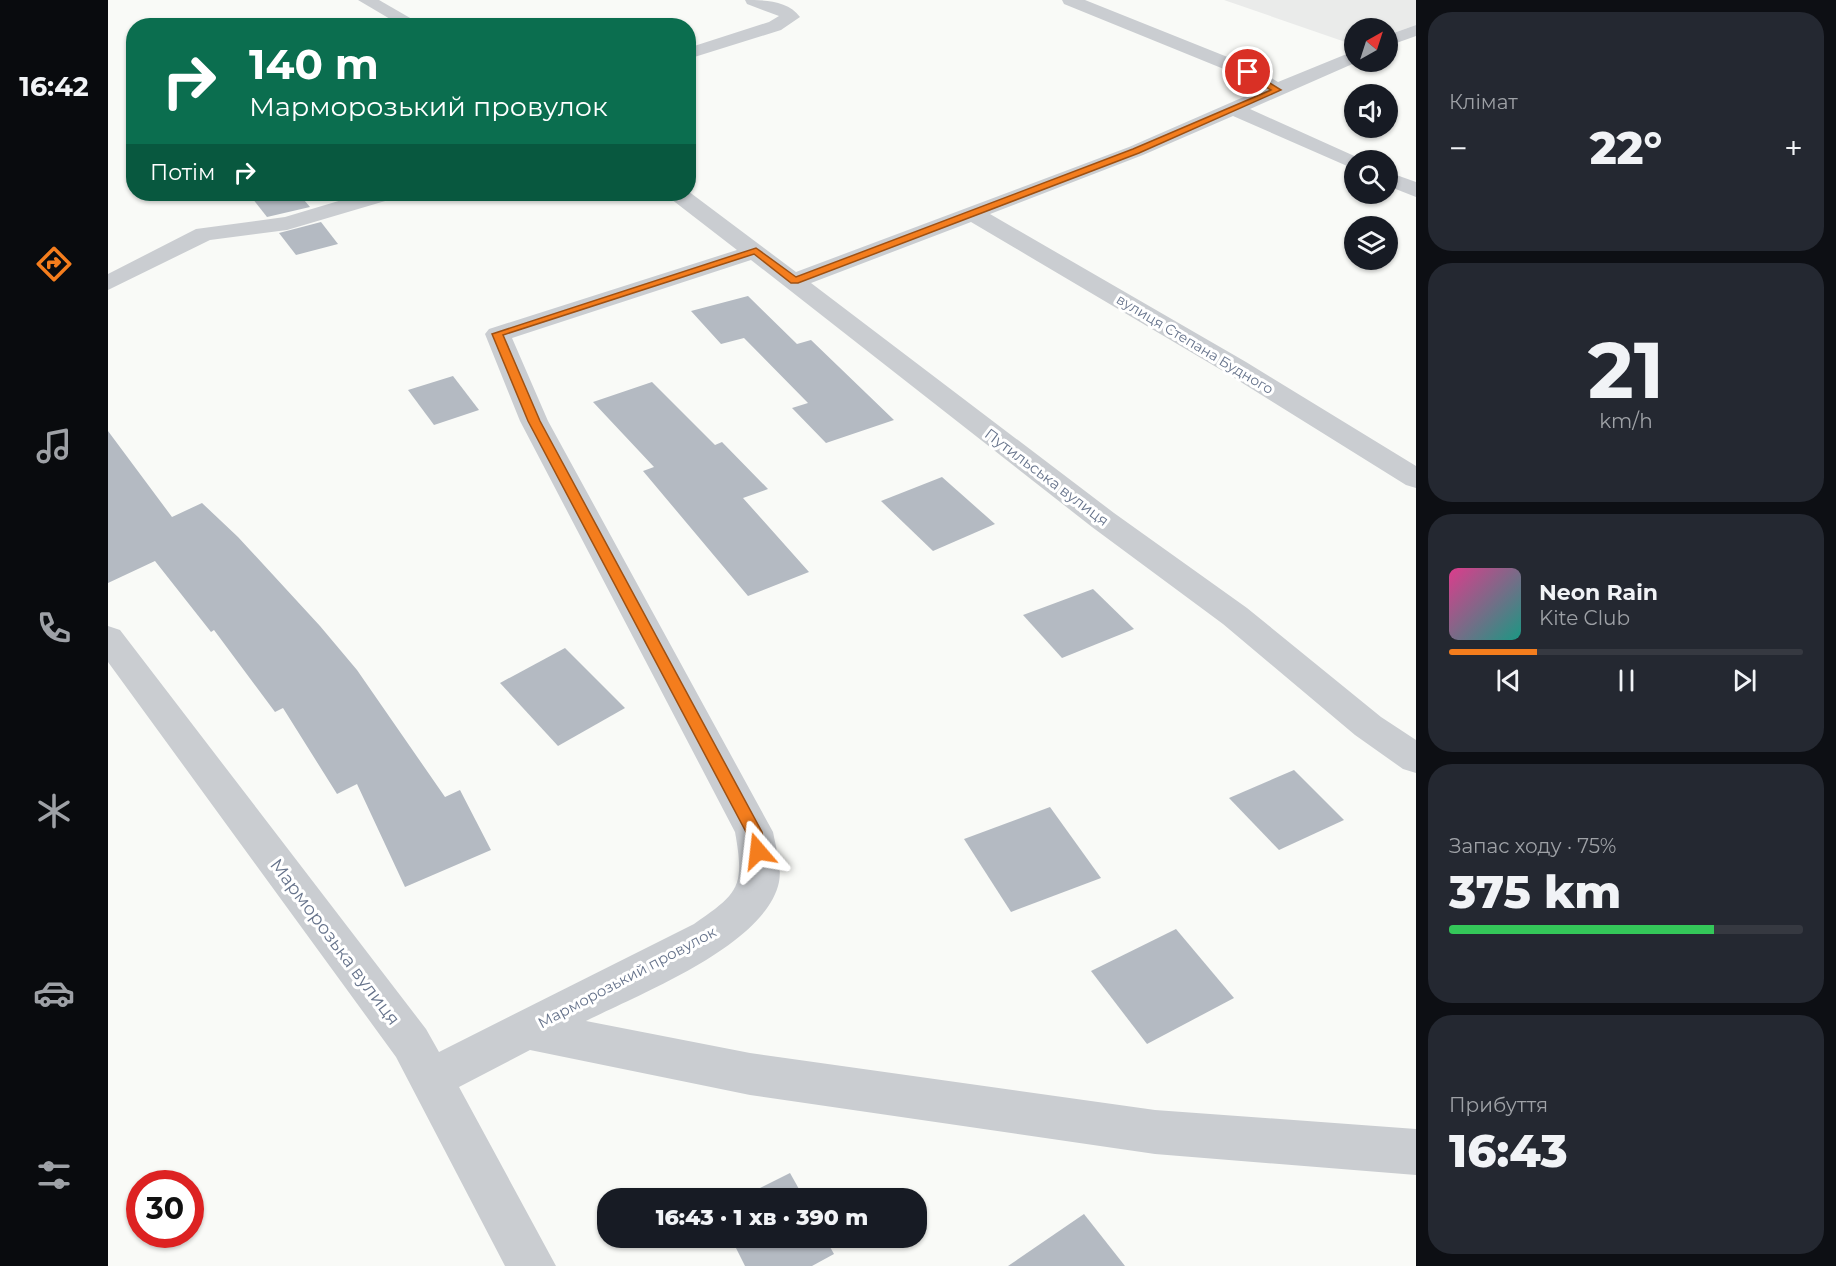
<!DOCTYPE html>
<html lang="uk">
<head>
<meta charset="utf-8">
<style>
  body { margin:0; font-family:Montserrat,sans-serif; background:#242831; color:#f1f3f6; height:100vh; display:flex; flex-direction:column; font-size:22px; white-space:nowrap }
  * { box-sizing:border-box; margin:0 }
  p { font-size:20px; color:#9ea1a6 }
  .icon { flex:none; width:33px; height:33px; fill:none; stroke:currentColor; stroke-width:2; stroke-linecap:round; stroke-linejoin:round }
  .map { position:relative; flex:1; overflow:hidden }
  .drawer { display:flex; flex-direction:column; gap:12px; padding:12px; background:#0d0f14; width:420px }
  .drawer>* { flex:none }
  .guide { position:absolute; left:18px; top:18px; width:570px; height:183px; border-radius:24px; box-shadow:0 2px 4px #0004; background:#0b6e4f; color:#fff; overflow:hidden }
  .needle { width:39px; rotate:39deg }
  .controls { position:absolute; left:1236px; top:18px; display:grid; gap:12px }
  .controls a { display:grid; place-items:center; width:54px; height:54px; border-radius:50%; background:#171b24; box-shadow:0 2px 4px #0004; font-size:30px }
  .speed { position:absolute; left:18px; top:1170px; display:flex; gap:12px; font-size:30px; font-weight:700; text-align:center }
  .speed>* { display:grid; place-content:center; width:78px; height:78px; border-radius:50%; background:#171b24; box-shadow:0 2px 4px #0004; line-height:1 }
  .speed .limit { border:9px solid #d22; background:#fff; color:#111 }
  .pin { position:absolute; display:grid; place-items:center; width:51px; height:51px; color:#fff; margin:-26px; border:3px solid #fff; border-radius:50%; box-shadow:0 2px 6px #0007 }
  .me { position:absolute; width:66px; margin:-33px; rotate:343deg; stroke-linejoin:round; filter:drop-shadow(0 0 4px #0008) }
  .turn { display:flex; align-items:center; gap:21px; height:126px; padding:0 24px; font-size:27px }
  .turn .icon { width:78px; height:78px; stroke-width:2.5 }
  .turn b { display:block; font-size:42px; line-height:51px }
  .then { display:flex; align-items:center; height:57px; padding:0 24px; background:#0003; gap:12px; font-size:22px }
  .big { font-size:45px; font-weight:800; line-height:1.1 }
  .drawer .card { flex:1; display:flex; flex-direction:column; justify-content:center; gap:9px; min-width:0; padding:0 21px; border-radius:24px; background:#242831 }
  .drawer .dial { align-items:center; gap:0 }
  .dial b { font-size:78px; line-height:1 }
  .song { display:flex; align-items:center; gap:18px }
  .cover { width:72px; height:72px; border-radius:9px; background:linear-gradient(135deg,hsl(330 70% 55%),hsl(170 70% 35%)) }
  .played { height:6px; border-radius:3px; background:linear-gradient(90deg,#f47d1d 25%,#363941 25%) }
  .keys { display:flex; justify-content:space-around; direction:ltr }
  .heat { display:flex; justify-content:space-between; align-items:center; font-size:33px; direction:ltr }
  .charge { height:9px; border-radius:4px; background:linear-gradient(90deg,#34c759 75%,#363941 0) }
  .trip { position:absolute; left:489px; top:1188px; width:330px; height:60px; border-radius:24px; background:#171b24; box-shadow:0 2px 4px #0004; font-weight:800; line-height:60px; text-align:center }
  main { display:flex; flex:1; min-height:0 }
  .tabs { display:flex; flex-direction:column; width:108px; justify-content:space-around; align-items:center; background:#090b0e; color:#9ea1a6 }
  .tabs .icon { width:42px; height:42px }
  .tabs .on { color:#f47d1d }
  .tabs b { font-size:27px; color:#f1f3f6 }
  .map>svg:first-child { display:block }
  .built { fill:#eaebea }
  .building { fill:#b4bac2 }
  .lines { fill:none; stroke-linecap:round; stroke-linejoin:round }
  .minor { fill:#cacdd1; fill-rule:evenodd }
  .route { fill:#f47d1d; stroke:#9f5113; stroke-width:1.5 }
  .labels { text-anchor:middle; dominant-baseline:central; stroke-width:6; stroke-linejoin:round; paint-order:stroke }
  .far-street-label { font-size:14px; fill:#66738b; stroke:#fff }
  .street-label { font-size:15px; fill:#66738b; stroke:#fff }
  .near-street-label { font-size:18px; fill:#66738b; stroke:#fff }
</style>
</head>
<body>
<main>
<nav class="tabs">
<b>16:42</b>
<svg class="icon on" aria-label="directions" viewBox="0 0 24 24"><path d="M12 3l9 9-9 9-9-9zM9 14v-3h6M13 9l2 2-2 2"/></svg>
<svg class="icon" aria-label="music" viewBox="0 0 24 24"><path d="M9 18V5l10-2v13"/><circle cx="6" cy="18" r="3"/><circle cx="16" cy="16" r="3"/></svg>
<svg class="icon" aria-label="phone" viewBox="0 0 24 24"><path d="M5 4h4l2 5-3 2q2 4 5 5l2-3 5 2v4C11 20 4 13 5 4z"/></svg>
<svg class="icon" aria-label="climate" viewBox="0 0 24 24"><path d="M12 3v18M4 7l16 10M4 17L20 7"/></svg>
<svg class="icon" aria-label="car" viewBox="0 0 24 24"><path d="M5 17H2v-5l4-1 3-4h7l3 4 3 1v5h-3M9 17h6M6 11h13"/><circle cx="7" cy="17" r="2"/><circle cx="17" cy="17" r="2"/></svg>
<svg class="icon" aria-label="filters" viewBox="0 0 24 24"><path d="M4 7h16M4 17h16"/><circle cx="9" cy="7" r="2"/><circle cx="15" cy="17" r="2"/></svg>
</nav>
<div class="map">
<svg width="1308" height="1266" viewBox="0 0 1308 1266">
  <rect width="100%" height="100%" fill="#f9faf7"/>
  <path class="built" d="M1116 0H1308V25L1280 35V28H1246V45Z"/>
  <g class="building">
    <path d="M141 194H191L202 207 159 217Z"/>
    <path d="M213 222 230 244 188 255 171 233Z"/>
    <path d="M640 296 689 344 703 340 786 420 718 443 684 408 700 403 636 338 613 344 583 311Z"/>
    <path d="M345 376 371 410 326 425 300 390Z"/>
    <path d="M544 382 607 445 614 442 660 489 635 498 701 572 640 596 535 471 546 467 485 402Z"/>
    <path d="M0 431 64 517 94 503 130 537 212 626 249 670 337 797 352 790 383 850 297 887 249 784 229 794 175 708 167 712 106 630 103 632 47 561 0 583Z"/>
    <path d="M834 477 887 524 825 551 773 501Z"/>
    <path d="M985 589 1026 629 954 658 915 615Z"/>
    <path d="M457 648 517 708 450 746 392 683Z"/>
    <path d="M1186 770 1236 820 1171 850 1121 798Z"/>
    <path d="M942 807 993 878 903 912 856 839Z"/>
    <path d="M1068 929 1126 998 1039 1044 983 971Z"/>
    <path d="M682 1173 696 1198H632Z"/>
    <path d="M976 1214 1017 1266H900Z"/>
    <path d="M623 1238H717L726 1254 704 1266H637Z"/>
  </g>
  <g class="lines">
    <g class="minor">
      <path d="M250 0H271L316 26H294Z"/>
      <path d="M637 0C655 0 680 0 692 17L673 30 580 59V48L661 22 671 16 639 4Z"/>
      <path d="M954 0H977L1147 68 1170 82 1246 51V62H1249L1142 109 1253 159 1255 160H1246V169L1125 116 1035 155 882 214 1138 362 1308 466V488L1298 485 1120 374 863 222 703 283 1006 513 1139 608 1273 717 1308 740V773L1295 769 1247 735 1115 624 984 527 643 260 404 338 440 421 665 832C668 848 674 866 671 882 658 945 531 994 478 1021L642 1053 1047 1110 1308 1129V1175L1047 1154 642 1095 422 1050 351 1087 448 1266H397L288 1057 0 662V626L12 630 318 1029 331 1052 586 924C631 893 637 887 627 832L412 421 377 334 381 329 629 250 563 199 560 194H580V191L688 272 1021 147 1154 89 1133 76 956 4Z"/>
      <path d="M1308 25V36L1280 46V35Z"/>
      <path d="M1280 172 1308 182V197L1280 186Z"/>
      <path d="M254 194H287L284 199 179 230 102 240 0 290V274L88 229 177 217Z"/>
    </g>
  </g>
  <path class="route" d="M1137 71H1143L1173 90 1031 153 690 283H683L646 254 395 335 432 421 654 832 658 851 656 856H644L638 832 420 421 384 334 648 248 688 277 1025 149 1163 90 1137 74Z"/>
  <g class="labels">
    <g class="far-street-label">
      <text transform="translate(1087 344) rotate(31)">вулиця Степана Будного</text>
    </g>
    <g class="street-label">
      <text transform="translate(939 477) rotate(37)">Путильська вулиця</text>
      <text transform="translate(519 977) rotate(-28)">Марморозький провулок</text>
    </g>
    <g class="near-street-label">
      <text transform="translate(227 942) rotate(53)">Марморозька вулиця</text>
    </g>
  </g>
</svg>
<div class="controls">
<a><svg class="needle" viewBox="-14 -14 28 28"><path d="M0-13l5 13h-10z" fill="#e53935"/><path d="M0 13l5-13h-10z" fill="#9ea1a6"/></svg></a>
<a><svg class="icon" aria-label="sound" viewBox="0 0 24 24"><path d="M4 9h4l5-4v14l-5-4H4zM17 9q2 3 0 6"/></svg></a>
<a><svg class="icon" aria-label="search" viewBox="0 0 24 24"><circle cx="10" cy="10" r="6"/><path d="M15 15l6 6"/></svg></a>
<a><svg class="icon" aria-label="layers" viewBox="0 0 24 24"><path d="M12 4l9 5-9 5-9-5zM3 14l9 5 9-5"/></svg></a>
</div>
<div class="speed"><div class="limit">30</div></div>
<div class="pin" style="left:1140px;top:72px;background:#d93025"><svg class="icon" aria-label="arrive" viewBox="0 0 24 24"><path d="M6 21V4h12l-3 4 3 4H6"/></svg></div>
<svg class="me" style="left:650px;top:851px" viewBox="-20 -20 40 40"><path d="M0-17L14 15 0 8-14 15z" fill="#f47d1d" stroke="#fff" stroke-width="4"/></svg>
<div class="trip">16:43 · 1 хв · 390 m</div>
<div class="guide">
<div class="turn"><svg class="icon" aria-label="right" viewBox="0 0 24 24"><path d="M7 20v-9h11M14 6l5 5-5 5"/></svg><div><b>140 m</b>Марморозький провулок</div></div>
<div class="then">Потім<svg class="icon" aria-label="right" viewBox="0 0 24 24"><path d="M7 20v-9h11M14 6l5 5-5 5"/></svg></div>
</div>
</div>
<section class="drawer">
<div class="card"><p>Клімат</p>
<div class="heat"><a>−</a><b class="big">22°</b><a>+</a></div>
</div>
<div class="card dial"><b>21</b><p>km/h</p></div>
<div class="card">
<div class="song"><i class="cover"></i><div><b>Neon Rain</b><p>Kite Club</p></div></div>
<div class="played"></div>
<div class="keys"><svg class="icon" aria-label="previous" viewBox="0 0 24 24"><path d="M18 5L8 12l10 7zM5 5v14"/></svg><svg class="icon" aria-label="pause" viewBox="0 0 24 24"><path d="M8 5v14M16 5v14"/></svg><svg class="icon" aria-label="next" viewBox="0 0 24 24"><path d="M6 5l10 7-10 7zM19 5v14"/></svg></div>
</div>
<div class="card"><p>Запас ходу · 75%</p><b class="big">375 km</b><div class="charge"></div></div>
<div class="card"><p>Прибуття</p><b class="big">16:43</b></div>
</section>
</main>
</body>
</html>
